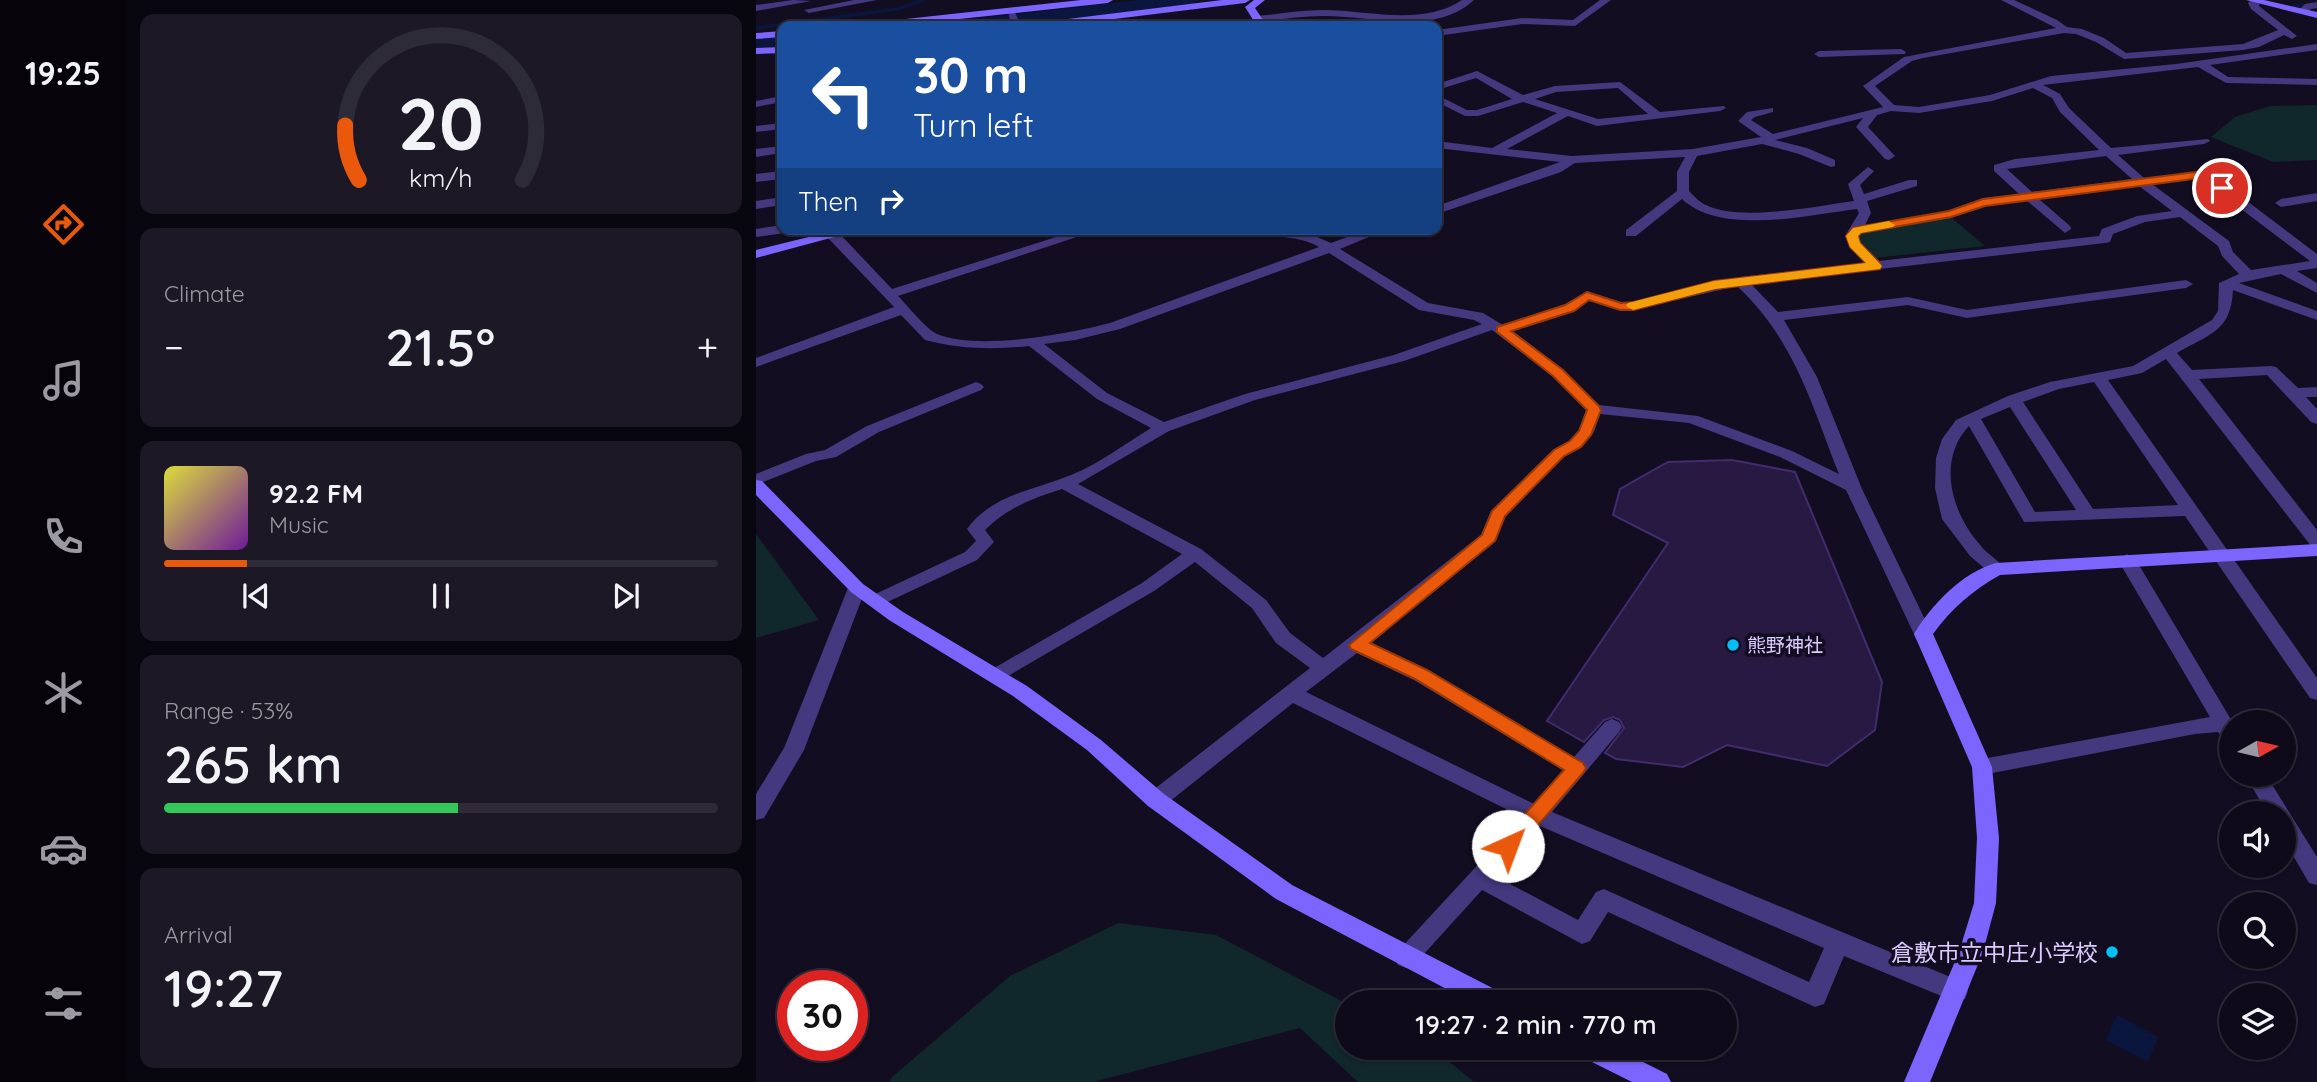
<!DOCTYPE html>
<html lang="en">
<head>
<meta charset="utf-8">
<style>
  body { margin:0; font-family:Quicksand,"Noto Sans JP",sans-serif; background:#1c1826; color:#f1f3f6; height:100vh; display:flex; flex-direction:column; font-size:26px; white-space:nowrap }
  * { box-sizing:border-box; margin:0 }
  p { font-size:23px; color:#9b9aa2 }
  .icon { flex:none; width:38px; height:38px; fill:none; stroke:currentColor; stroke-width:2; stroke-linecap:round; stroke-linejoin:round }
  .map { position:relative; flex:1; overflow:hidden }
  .sheet { display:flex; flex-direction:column; gap:14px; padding:14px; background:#08060e; width:630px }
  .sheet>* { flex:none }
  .top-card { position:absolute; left:21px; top:21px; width:665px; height:214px; border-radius:14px; box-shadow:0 2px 5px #0004,0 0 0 2px #2e2b38; background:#1a4fa0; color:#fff; overflow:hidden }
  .needle { width:46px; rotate:82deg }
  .controls { position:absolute; left:1463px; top:710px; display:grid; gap:14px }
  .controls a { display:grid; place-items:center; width:77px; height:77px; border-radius:50%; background:#0e0a19; box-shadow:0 2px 5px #0004,0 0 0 2px #2e2b38; font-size:35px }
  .speed { position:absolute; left:21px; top:970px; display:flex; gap:14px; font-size:35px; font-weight:700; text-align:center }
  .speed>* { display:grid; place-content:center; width:91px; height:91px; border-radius:50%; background:#0e0a19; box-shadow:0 2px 5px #0004,0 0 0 2px #2e2b38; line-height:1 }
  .speed .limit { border:10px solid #d22; background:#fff; color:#111 }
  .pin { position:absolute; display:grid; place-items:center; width:60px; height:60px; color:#fff; margin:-30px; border:4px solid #fff; border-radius:50%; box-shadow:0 2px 7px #0007 }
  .me { position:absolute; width:77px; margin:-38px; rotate:43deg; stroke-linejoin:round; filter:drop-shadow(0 0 5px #0008) }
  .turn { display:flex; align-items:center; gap:24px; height:147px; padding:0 21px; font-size:32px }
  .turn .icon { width:91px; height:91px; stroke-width:2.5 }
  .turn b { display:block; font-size:49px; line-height:60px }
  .then { display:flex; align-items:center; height:66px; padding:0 21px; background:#0003; gap:14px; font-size:26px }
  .big { font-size:52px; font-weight:600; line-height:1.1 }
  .sheet .tile { flex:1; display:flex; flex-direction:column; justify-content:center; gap:10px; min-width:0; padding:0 24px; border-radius:14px; background:#1c1826 }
  .sheet .dial { align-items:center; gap:0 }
  .dial svg { height:182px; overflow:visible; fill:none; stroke:#2e2b38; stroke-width:7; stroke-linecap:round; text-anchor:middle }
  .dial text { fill:#f1f3f6; stroke:none }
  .song { display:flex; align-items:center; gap:21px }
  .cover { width:84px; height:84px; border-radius:10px; background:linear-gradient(135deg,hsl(60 70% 55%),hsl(280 70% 35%)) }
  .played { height:7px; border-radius:4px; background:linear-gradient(90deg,#ea580c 15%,#2e2b38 15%) }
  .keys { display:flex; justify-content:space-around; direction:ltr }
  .heat { display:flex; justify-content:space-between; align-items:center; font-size:38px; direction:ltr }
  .charge { height:10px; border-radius:5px; background:linear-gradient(90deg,#34c759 53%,#2e2b38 0) }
  .trip { position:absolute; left:579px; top:990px; width:402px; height:70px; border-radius:35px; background:#0e0a19; box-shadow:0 2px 5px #0004,0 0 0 2px #2e2b38; font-weight:600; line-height:70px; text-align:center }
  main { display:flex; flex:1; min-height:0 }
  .dock { display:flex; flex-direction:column; width:126px; justify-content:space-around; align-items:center; background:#06040a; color:#9b9aa2 }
  .dock .icon { width:49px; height:49px }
  .dock .on { color:#ea580c }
  .dock b { font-size:32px; color:#f1f3f6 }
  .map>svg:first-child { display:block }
  .green { fill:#10282b }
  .water { fill:#0a163d }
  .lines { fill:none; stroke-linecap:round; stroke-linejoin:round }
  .stream { stroke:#0a163d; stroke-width:3.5 }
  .river { fill:#0a163d; fill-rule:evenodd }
  .building { fill:#271941; stroke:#412c6d; stroke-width:2 }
  .street { fill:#44387f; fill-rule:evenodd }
  .secondary { fill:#7c65fe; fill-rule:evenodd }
  .route { fill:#ea580c; stroke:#983908; stroke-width:2 }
  .slow { fill:#f59e0b }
  .poi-dot { fill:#02bff6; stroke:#130d21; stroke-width:2.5 }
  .labels { text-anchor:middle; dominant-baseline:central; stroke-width:7; stroke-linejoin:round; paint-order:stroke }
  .poi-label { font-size:19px; fill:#d9cdff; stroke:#130d21; text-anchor:start }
  .near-poi-label { font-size:23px; fill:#d9cdff; stroke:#130d21; text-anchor:end }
</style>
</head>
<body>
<main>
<nav class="dock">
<b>19:25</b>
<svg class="icon on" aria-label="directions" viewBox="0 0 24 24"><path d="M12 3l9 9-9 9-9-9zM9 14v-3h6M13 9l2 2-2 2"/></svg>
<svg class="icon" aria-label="music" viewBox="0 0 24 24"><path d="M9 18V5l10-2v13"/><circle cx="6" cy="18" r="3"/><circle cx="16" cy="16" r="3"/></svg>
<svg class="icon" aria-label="phone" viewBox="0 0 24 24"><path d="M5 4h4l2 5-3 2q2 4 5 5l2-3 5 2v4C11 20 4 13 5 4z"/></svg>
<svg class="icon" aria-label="climate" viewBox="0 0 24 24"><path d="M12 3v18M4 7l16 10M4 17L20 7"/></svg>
<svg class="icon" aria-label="car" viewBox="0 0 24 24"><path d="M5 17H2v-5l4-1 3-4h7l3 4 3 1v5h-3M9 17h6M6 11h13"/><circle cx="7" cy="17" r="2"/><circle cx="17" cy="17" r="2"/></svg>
<svg class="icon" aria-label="filters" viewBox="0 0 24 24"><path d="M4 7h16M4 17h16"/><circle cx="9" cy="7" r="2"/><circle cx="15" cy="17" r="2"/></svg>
</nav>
<section class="sheet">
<div class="tile dial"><svg viewBox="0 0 100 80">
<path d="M14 69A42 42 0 1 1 86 69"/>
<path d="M14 69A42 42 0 0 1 8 45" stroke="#ea580c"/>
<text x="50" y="56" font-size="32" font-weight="700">20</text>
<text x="50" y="72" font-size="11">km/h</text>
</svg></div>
<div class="tile"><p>Climate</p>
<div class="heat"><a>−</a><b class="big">21.5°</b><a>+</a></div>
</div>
<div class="tile">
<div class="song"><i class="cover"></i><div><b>92.2 FM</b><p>Music</p></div></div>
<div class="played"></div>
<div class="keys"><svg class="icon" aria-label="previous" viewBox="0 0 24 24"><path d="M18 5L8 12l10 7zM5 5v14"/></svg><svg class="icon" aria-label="pause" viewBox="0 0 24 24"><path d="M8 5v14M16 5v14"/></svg><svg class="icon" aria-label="next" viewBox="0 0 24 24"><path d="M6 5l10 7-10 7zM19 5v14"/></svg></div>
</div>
<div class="tile"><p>Range · 53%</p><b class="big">265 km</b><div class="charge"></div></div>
<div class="tile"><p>Arrival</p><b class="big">19:27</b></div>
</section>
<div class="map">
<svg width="1561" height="1082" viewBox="0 0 1561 1082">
  <rect width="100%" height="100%" fill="#130d21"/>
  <g class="green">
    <path d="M1561 105V160L1517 162 1455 137 1479 117 1514 106Z"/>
    <path d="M1191 214 1229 246 1118 258 1102 244V231Z"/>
    <path d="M0 534 63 620 0 638Z"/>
    <path d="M362 923 460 935 591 1004 592 1048H677L718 1082H602L544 1028 337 1082H134L135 1078 254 976Z"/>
  </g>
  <path class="water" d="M1361 1015 1402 1037 1392 1062 1350 1040Z"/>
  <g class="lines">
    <g class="stream">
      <path d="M1538 6 1561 5"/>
      <path d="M0 28 142 9 167 0"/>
    </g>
    <g class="river">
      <path d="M383 0H443L433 6 258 26H199L202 22 209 20Z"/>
      <path d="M26 37V49L0 51V39Z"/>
    </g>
  </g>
  <path class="building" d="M976 460 1039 472 1126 682 1119 730 1071 766 971 745 927 767 860 759 849 753 868 728 864 720 857 717 848 720 828 742 791 721 912 543 857 515 864 489 912 462Z"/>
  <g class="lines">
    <g class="street">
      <path d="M37 0 55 1 0 11V5Z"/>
      <path d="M98 0H121L53 13 48 10Z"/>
      <path d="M706 0H718C679 37 613 15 566 16 544 16 522 20 501 22L496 19 501 16C523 14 545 10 567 10 613 10 665 27 706 0Z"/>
      <path d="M844 0H855L819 26 766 24 681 36V30L766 18 817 20Z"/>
      <path d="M1245 0H1258L1301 20 1311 27 1326 29 1348 38 1370 53 1487 44 1522 30 1495 9 1492 3 1495 0H1504L1503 6 1541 36 1536 39 1528 35 1503 47 1487 50 1368 59 1340 42 1320 34 1308 33 1167 58 1156 61 1119 86 1138 105 1163 107 1234 95 1295 76 1420 64 1561 44V50L1454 65 1472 77 1561 79V85L1470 83 1442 67 1287 85 1304 94 1313 108 1355 148 1452 139 1454 141 1448 144 1362 155 1388 178 1466 169V175L1458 176 1561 254V268L1541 271 1561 283V293L1525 274 1483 283 1561 311V320L1477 290C1475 332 1453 334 1421 353L1436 370 1515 366 1520 367 1542 388 1561 387V397H1550L1561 409V424L1555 422 1511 375 1443 379 1561 530V548L1555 546 1410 359 1386 373 1352 380 1561 678V700L1554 698 1429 516 1268 522 1213 426C1180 461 1196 514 1225 546 1232 555 1243 560 1249 569L1246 573H1234L1214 556 1186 519 1179 488 1180 458 1186 439 1200 420 1252 396 1294 382 1377 366 1456 320 1462 311 1463 283 1483 274 1466 256 1462 246 1424 217 1389 222 1357 234 1354 242 1349 243 995 284 1022 312 1152 297 1211 310 1430 280 1437 284 1430 288 1211 318 1152 305 1028 320 1061 377 1106 489 1176 634 1174 639H1160L1158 634 1090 490 1024 457 933 423 844 414 838 432 825 447 809 456 749 517 739 542 613 643 672 670 818 757 849 722 856 719 863 722 866 727 863 732 796 812 1209 983 1212 991 1209 999 1200 1002 1088 956 1068 1004 1059 1007 852 912 834 941 826 944 726 890 658 965 650 968 642 965 638 958 642 951 766 817 537 703 408 806 400 808 392 806 389 800 392 794 554 668 520 643 496 608 439 562 398 591 240 683 233 681 230 676 233 671 386 583 426 554 306 489C277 498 251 508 229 530L238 542 221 560 125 605H113L110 601 113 597 209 552 220 541 211 529C236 494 279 490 315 475 343 464 370 443 395 428L341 399 273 346C237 350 204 349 169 340L145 315 0 367V358L138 307 72 238V232H82L136 289 325 229H345L142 296C151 305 170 329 181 334 222 351 311 334 354 323L563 247C542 234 515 240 500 229H543L575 243 613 229H632L584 249 672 303 727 313 747 325 809 305 831 291 865 302H878L984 277 1109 263 1094 247 1089 236 1103 213 1101 209C1052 215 965 236 926 199L880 236H870V230L921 191V172L929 157 819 163 805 172 681 214V206L804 162 681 148V141L736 148 801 113 767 102 722 116H709L681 102V95L711 110H721L756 99 720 78 681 90V84L721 71 767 95 799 86 864 82 904 112 968 106 970 108 964 111 841 126 812 116 751 149 816 156 937 149 1005 137 982 121 991 112 1017 108V112L999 117 995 120 1017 134 1127 107 1107 86 1148 57 1300 28ZM862 88 892 114 842 119 779 99 800 92ZM1277 88 1296 98 1304 112 1343 150 1259 159 1238 165V171L1263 194 1227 198 1192 211 1109 225 1115 213 1111 201 1161 186V180H1153L1108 194 1104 185 1118 171 1112 167 1092 184 1098 201C1061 206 984 222 950 205 943 202 938 196 933 191V172L941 156 1006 144 1043 154 1075 167 1079 166V160L1051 148 1019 140 1107 118 1100 127 1129 159 1133 160 1139 156 1112 127 1121 115 1135 111 1163 113 1236 101ZM1350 156 1376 179 1276 192 1251 169ZM1444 178 1554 261 1495 270 1477 252 1473 241 1396 184ZM1383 186 1416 211 1381 216 1346 229 1343 236 1123 261 1105 243 1103 236 1104 233 1195 218 1229 205 1270 200 1309 233 1315 229 1314 226 1283 199ZM573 253 663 310 718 320 726 324 638 355 489 394 408 422 351 393 288 344 319 340 364 329ZM981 286C1038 339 1055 403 1083 474L1036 451 942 416 843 405 807 370 757 331 819 311 833 300 864 310H878ZM736 330 797 376 830 410 823 431 813 441 797 450 735 511 725 535 567 658 534 633 510 600 445 549 322 484 413 431 499 400 648 361ZM1338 382 1422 505 1337 509 1267 402 1303 389ZM1254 407 1320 510 1279 512 1225 419ZM601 653 658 680 807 770 778 804 550 692ZM784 826 1068 948 1053 982 848 889 840 892 822 920 739 876Z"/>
      <path d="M1561 2V8L1555 9 1549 14 1541 12 1549 4Z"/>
      <path d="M252 10H258L265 26H255Z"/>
      <path d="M1145 49 1150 52 1149 54 1063 57 1058 54 1063 51Z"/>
      <path d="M26 96V102L0 107V101Z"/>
      <path d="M26 123V129L0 132V126Z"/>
      <path d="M26 146V153L0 157V149Z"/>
      <path d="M26 171V179L0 182V174Z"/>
      <path d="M1561 193V201L1525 207 1519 203 1525 199Z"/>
      <path d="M26 197V205L0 209V201Z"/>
      <path d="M26 225V229H35L29 233 0 237V229Z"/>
      <path d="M220 382 225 384 228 387 225 390 123 432 80 457 60 461 0 485V474L50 454 69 450 111 426Z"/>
      <path d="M1371 554 1380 560 1477 723H1475V744L1468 741 1462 732 1439 734 1226 775 1219 773 1216 767 1219 761 1226 759 1454 717 1362 560Z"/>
      <path d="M101 582 110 588 48 750 8 818 0 820V794L28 748 92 588Z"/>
      <path d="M1489 775H1510L1561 857V885L1553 883 1528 840V814H1512Z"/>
    </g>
    <g class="secondary">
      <path d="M325 0H357L352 3 138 26H108L113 23Z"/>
      <path d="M466 0H494L489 3 301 26H274L279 23Z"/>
      <path d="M498 0H509L499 8 511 26H501L489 7Z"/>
      <path d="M1490 0H1508L1561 12V18Z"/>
      <path d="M26 31V37L0 39V33Z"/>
      <path d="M26 47V53L0 54V48Z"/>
      <path d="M85 229H108L0 258V250Z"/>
      <path d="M0 480 6 481 107 584 147 612 271 686 345 740 408 794 536 885 750 995 753 1003H717L520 899 392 806 331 750 257 696 133 620 95 592 0 495Z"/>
      <path d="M1561 544V556L1244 575C1217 590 1195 609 1177 634L1236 767 1243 838 1240 903 1227 952 1174 1082H1148L1203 952 1218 903 1221 838 1216 767 1158 634C1175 605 1207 572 1240 563Z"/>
      <path d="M821 1048H859L911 1074 915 1082H876L824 1056Z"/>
    </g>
  </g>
  <path class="route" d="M1447 171 1470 186V191H1462L1445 178 1229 206 1195 217 1105 233 1102 236 1104 243 1124 263V269L959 289 878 310H864L833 300 818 311 755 331 807 370 843 406 845 410 835 435 825 447 808 456 749 516 739 541 614 643 671 670 827 763 830 768 827 773 759 852 752 854 745 852 742 846 745 841 808 770 659 679 595 649 593 645 726 535 736 511 798 450 814 441 823 431 831 410 797 376 741 332V327L809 305 831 292 865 303 878 302 958 281 1110 263 1094 247 1090 236 1097 228 1101 227 1193 211 1227 199Z"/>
  <path class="slow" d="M1133 221 1139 225 1137 227 1105 233 1102 236 1104 243 1126 266 1124 269 959 289 877 310 870 306 872 303 958 281 1110 263 1094 247 1090 236 1097 228Z"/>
  <g class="poi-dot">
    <circle cx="977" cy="645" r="7"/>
    <circle cx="1356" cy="952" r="7"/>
  </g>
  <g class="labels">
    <g class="poi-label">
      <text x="991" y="645">熊野神社</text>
    </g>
    <g class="near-poi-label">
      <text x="1342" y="952">倉敷市立中庄小学校</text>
    </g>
  </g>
</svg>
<div class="controls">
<a><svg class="needle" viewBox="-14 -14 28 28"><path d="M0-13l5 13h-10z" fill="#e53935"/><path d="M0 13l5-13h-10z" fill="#9b9aa2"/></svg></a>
<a><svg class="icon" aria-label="sound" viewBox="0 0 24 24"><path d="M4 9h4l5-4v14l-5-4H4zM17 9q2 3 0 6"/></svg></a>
<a><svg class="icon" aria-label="search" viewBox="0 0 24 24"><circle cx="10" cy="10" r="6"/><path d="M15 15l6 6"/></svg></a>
<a><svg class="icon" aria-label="layers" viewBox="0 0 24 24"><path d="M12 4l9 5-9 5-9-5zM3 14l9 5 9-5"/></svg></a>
</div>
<div class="speed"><div class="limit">30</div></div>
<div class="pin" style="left:1466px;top:188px;background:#d93025"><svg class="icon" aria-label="arrive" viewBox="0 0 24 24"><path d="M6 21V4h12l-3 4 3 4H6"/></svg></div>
<svg class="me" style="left:752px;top:846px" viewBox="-20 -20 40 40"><circle r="19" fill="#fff"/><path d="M0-13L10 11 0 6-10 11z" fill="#ea580c"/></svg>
<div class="trip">19:27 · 2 min · 770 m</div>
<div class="top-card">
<div class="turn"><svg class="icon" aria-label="left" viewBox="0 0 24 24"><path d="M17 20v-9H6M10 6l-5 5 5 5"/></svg><div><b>30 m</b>Turn left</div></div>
<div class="then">Then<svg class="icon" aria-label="right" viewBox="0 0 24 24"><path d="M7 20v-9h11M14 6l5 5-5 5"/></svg></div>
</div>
</div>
</main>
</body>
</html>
